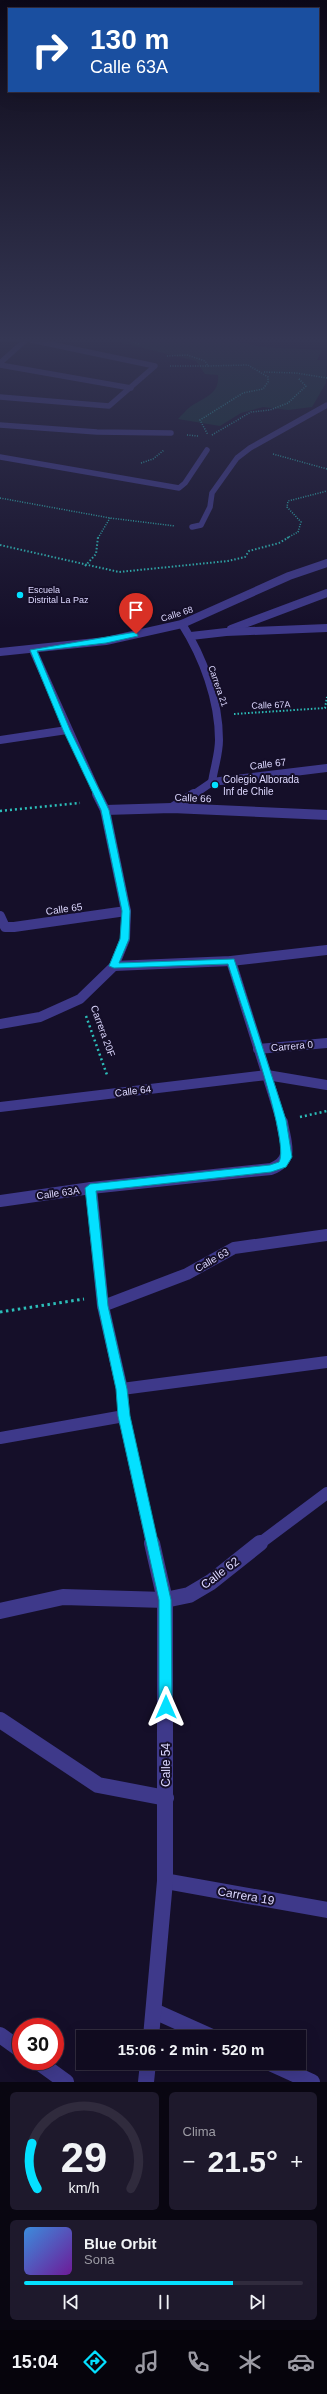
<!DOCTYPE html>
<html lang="es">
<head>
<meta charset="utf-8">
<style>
  body { margin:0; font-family:Helvetica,sans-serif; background:#1e192c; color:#f1f3f6; height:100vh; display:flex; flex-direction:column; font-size:15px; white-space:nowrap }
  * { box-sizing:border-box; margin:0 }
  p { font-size:13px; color:#9c9ba4 }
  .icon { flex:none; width:22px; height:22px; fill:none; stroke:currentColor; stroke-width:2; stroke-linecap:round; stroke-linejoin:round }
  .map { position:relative; height:2082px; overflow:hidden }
  .panel { display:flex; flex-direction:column; gap:10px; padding:10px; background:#090611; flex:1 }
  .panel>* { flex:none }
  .guide { position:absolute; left:8px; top:8px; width:311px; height:84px; border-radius:0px; box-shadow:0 4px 16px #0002,0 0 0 1px #302b3d; background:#1a4fa0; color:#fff; overflow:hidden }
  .speed { position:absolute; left:12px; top:2018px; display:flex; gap:8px; font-size:20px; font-weight:700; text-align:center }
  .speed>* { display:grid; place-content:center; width:52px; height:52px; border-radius:50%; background:#100b1f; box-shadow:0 4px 16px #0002,0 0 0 1px #302b3d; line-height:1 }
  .speed .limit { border:6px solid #d22; background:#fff; color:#111 }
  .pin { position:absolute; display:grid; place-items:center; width:34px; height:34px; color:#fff; margin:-41px -17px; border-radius:50% 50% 50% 0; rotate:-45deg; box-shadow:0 0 4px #0007 }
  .pin .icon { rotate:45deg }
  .me { position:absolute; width:44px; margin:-22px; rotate:0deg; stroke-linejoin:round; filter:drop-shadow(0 0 3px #0008) }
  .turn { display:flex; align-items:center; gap:14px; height:84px; padding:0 16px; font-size:18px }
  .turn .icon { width:52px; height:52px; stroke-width:2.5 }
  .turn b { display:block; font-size:28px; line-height:34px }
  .big { font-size:30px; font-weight:800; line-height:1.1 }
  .panel .tile { flex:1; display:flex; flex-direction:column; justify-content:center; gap:6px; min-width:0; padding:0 14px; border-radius:6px; background:#1e192c }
  .panel .dial { align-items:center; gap:0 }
  .dial svg { height:104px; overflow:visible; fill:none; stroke:#302b3d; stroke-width:7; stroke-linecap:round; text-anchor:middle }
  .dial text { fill:#f1f3f6; stroke:none }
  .song { display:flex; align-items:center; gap:12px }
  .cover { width:48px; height:48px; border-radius:6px; background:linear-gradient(135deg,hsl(210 70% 55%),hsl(280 70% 35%)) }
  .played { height:4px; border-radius:2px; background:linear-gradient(90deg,#04e0ff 75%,#302b3d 75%) }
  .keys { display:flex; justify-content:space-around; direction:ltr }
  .heat { display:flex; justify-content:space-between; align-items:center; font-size:22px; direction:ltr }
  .panel .tiles { flex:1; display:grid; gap:10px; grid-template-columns:1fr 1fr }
  .tile:last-child { grid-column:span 2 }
  .trip { position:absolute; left:76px; top:2030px; width:230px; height:40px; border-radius:0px; background:#100b1f; box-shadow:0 4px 16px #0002,0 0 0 1px #302b3d; font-weight:800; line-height:40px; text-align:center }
  .tab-bar { display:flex; height:64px; justify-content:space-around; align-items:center; background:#06040c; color:#9c9ba4 }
  .tab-bar .icon { width:28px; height:28px }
  .tab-bar .current { color:#04e0ff }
  .tab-bar b { font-size:18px; color:#f1f3f6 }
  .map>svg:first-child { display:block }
  .green { fill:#123433 }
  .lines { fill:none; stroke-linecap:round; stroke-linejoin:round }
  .path-far3 { stroke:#2cbeb9; stroke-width:1.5; stroke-dasharray:1 1.5; stroke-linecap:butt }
  .path-far2 { stroke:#2cbeb9; stroke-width:2; stroke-dasharray:1.5 2; stroke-linecap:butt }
  .path-far1 { stroke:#2cbeb9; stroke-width:2.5; stroke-dasharray:2 3; stroke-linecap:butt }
  .path { stroke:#2cbeb9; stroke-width:3; stroke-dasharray:2.5 3.5; stroke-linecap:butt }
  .street-far4 { stroke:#3e398a; stroke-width:5.5 }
  .street-far3 { stroke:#3e398a; stroke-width:8 }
  .street-far2 { stroke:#3e398a; stroke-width:10 }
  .street-far1 { stroke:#3e398a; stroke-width:12 }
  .street { stroke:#3e398a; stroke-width:16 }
  .route { fill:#04e0ff; stroke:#0392a6 }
  .poi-dot { fill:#04e0ff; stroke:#150f29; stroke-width:1.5 }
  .labels { text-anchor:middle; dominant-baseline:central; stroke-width:4; stroke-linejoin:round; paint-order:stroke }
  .far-poi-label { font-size:9px; fill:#ddd8ff; stroke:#150f29; text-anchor:start }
  .far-street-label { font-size:9px; fill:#ddd8ff; stroke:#150f29 }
  .street-label { font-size:10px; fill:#ddd8ff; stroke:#150f29 }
  .poi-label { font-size:10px; fill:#ddd8ff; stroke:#150f29; text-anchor:start }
  .near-street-label { font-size:12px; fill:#ddd8ff; stroke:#150f29 }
</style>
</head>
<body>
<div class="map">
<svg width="327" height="2082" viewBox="0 0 327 2082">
  <rect width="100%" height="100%" fill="#150f29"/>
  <path class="green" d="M98 337H238L236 341 262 347 322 350 317 360H327L326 383 312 407 288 410 263 407 241 413 220 426 178 419C182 415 186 410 190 407 202 398 220 395 218 375L205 374 196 361Z"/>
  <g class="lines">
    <g class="path-far3">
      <path d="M119 337 139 344"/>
      <path d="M128 339 135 337"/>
      <path d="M167 356 187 355 205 361 208 366 248 365 268 377V382L263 389 243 393 200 420 208 435"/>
      <path d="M170 366H208"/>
      <path d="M264 372 296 373 327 378"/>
      <path d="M187 435 198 436"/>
      <path d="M212 435 251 412 270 410 288 403 306 386 298 378"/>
      <path d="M273 454 327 469"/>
      <path d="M141 463 153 459 164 450"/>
      <path d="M0 498 110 518 175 526"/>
      <path d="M98 538 110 518"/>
      <path d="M287 538 298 532 301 522 287 507 288 501 327 491"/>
    </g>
    <g class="path-far2">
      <path d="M0 545 119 572 228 561 245 557 249 551 279 543 289 537"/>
      <path d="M85 566 96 554 98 537"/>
      <path d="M234 714 325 708 327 697"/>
    </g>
    <g class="path-far1">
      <path d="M0 811 80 803"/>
      <path d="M86 1016 107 1075"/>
      <path d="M300 1117 327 1111"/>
    </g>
    <path class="path" d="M0 1312 84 1299"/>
    <g class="street-far4">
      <path d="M0 338 26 339 155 366 109 406 0 397"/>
      <path d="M0 363 28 338"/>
      <path d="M0 365 131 388"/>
      <path d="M0 425 97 432 171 433"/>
      <path d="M0 457 179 488 185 483 207 450"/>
      <path d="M192 527 201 525 210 507 212 493 237 458 250 448 327 405"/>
    </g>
    <g class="street-far3">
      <path d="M182 624C203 657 219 700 219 740 219 754 214 768 212 782L193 795"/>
      <path d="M231 629 327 593"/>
      <path d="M191 636 226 632 327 628"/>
      <path d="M33 650 98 795"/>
      <path d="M0 652 106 641 182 624 289 576 327 563"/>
      <path d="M0 740 67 730"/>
      <path d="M212 782 327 768"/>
    </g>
    <g class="street-far2">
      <path d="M172 808 194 794"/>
      <path d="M105 810 172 808 327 815"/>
      <path d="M0 916 5 927H14L126 911"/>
      <path d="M231 961 282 1123"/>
      <path d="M114 966 231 961 327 950"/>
      <path d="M0 1024 40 1017 80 999 114 966 125 939 126 911 105 810 97 794"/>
      <path d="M258 1049 327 1043"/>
      <path d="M0 1107 267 1075 327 1085"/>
    </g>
    <g class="street-far1">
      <path d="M91 1188 103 1306 122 1389 124 1416 152 1544"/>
      <path d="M0 1201 91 1188 271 1169C295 1160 285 1143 282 1122"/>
      <path d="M103 1306 187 1274 234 1248 327 1235"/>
      <path d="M122 1389 327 1362"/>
      <path d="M0 1438 124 1416"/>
      <path d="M259 1544 327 1493"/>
    </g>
    <g class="street">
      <path d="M0 1611 63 1597 165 1600 189 1595 211 1582 260 1543"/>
      <path d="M0 1720 98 1785 166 1798"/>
      <path d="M165 1881 327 1910"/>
      <path d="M154 2011 212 2037"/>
      <path d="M0 2035 21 2050"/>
      <path d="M151 2037 165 1881V1600L152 1543"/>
      <path d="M37 2061 66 2082"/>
      <path d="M270 2063 312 2082"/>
      <path d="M146 2082 148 2063"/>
    </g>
  </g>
  <linearGradient id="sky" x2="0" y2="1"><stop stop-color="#0c0817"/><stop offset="0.54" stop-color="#353754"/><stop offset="1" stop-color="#353754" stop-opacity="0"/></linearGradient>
  <rect width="327" height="629" fill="url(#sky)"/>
  <path class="route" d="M136 632 138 636 106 643 37 651 70 730 109 810 130 911 129 939 119 963 234 959 286 1120 292 1157 286 1167 271 1172 96 1191 108 1306 127 1389 130 1416 171 1600 172 1707 170 1711 166 1713 161 1711 159 1707V1600L118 1416 116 1389 98 1306 85 1188 90 1184 270 1165 279 1162C291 1142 237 994 228 964L114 968 109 966 120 939 122 911 101 810 63 730 30 650Z"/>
  <g class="poi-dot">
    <circle cx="20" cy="595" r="4"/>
    <circle cx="215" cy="785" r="4"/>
  </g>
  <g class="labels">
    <g class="far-poi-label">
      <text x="28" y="590">Escuela<tspan x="28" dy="10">Distrital La Paz</tspan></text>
    </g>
    <g class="far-street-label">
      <text transform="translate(177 614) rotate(-17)">Calle 68</text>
      <text transform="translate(218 686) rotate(71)">Carrera 21</text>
      <text transform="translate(271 705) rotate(-2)">Calle 67A</text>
    </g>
    <g class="street-label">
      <text transform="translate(268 764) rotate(-7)">Calle 67</text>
      <text transform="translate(193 798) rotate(2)">Calle 66</text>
      <text transform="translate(64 909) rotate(-8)">Calle 65</text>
      <text transform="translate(103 1031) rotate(70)">Carrera 20F</text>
      <text transform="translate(292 1046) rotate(-5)">Carrera 0</text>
      <text transform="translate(133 1091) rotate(-7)">Calle 64</text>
      <text transform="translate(58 1193) rotate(-8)">Calle 63A</text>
      <text transform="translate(212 1260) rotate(-30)">Calle 63</text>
    </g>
    <g class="poi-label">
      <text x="223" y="779">Colegio Alborada<tspan x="223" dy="12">Inf de Chile</tspan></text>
    </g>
    <g class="near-street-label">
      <text transform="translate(220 1573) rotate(-37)">Calle 62</text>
      <text transform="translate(166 1765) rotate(-90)">Calle 54</text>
      <text transform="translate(246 1896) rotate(10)">Carrera 19</text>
    </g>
  </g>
</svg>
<div class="speed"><div class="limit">30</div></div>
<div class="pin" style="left:136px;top:634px;background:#d93025"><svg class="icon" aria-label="arrive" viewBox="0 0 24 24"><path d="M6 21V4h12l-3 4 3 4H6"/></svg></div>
<svg class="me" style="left:166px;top:1707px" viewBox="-20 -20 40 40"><path d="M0-17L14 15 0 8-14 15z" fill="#04e0ff" stroke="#fff" stroke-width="4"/></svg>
<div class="trip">15:06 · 2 min · 520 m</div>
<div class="guide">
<div class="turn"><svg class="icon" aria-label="right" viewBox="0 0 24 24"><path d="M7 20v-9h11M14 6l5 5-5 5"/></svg><div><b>130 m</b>Calle 63A</div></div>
</div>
</div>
<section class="panel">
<div class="tiles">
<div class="tile dial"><svg viewBox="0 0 100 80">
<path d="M14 69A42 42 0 1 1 86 69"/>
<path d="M14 69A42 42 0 0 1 10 34" stroke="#04e0ff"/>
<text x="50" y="56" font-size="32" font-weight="700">29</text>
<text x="50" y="72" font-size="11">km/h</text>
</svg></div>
<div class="tile"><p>Clima</p>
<div class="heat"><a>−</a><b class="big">21.5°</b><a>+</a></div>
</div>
<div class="tile">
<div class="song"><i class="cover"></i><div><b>Blue Orbit</b><p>Sona</p></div></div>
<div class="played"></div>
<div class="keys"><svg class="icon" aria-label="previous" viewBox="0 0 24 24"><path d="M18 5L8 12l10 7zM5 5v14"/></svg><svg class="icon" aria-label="pause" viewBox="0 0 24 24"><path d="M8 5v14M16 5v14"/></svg><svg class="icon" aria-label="next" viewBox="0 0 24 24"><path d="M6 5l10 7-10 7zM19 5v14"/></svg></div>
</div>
</div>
</section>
<nav class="tab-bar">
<b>15:04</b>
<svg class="icon current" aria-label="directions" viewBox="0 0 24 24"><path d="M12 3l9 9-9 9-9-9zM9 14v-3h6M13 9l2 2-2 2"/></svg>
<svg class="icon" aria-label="music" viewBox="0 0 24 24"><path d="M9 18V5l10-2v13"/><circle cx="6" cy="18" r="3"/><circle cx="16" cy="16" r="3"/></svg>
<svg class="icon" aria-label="phone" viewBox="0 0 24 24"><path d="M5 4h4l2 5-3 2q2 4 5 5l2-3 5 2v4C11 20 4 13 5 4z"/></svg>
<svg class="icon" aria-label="climate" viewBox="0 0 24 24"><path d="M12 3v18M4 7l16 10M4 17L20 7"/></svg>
<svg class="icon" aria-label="car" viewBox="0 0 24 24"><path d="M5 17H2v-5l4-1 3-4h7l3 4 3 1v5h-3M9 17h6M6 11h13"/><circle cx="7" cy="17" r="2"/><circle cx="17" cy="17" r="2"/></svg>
</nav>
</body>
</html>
